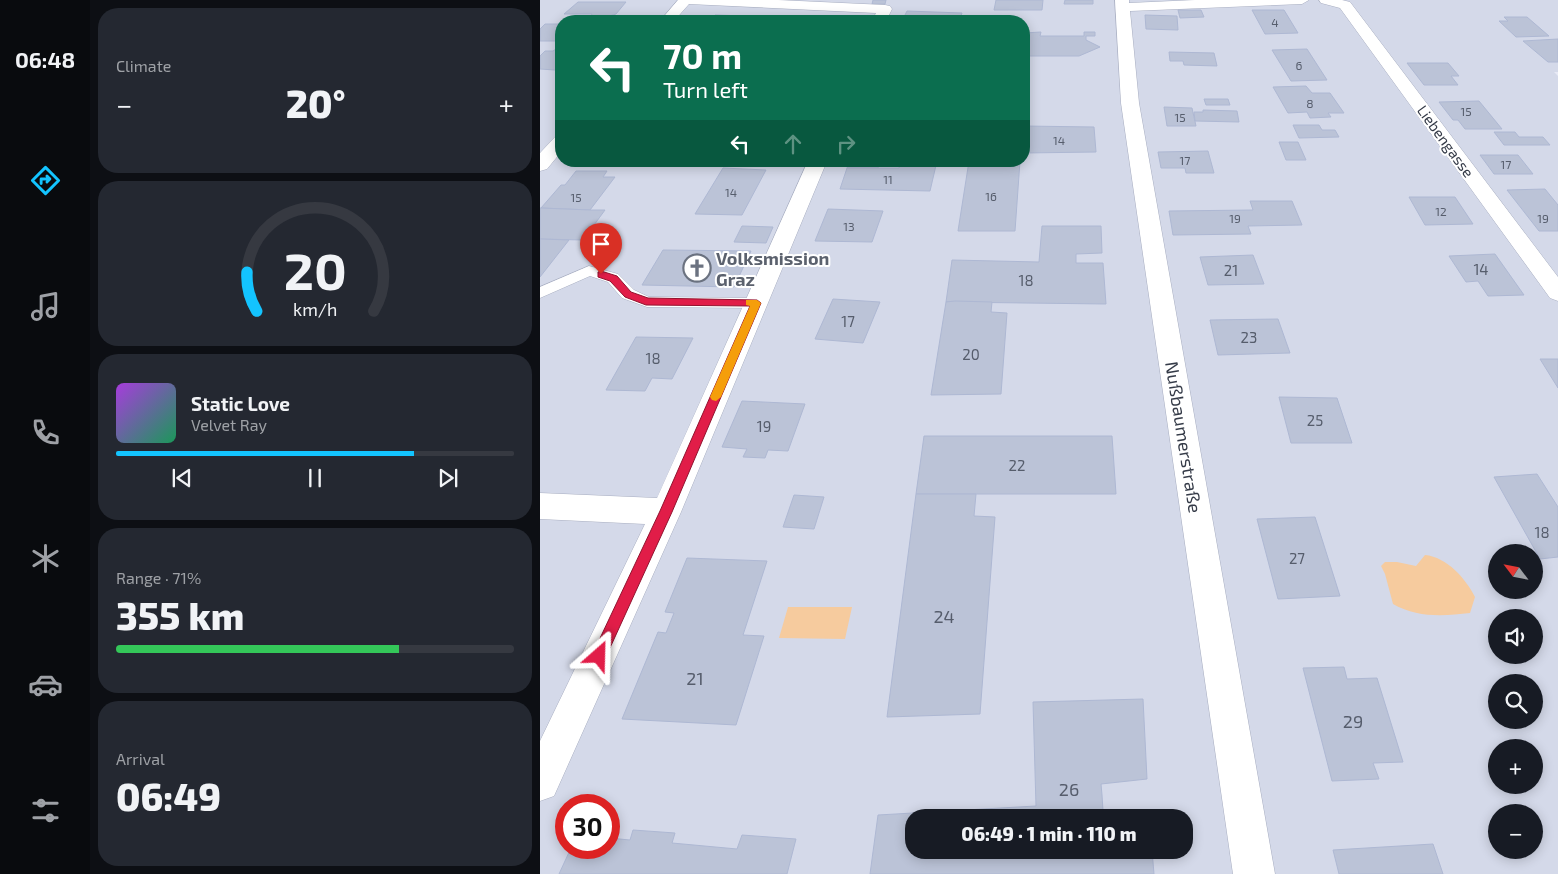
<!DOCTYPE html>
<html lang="en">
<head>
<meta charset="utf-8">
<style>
  body { margin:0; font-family:"Exo 2",sans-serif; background:#242831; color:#f1f3f6; height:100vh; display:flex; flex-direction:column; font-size:19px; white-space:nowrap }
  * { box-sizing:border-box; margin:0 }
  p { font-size:16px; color:#9ea1a6 }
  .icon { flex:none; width:28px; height:28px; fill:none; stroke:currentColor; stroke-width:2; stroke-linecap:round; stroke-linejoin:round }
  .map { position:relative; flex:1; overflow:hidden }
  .details { display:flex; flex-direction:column; gap:8px; padding:8px; background:#0d0f14; width:450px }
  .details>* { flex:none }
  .banner { position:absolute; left:15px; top:15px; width:475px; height:152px; border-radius:20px; box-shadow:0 2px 12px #0003; background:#0b6e4f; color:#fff; overflow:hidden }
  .needle { width:32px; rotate:302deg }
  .fabs { position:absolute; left:948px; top:544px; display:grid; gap:10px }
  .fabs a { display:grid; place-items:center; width:55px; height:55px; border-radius:50%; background:#171b24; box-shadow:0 2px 12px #0003; font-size:25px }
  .speed { position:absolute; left:15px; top:794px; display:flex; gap:10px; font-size:25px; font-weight:700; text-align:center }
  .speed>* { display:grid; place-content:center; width:65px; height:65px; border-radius:50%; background:#171b24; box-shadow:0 2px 12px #0003; line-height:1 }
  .speed .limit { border:8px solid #d22; background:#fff; color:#111 }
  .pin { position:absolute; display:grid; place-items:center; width:42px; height:42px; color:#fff; margin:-51px -21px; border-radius:50% 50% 50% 0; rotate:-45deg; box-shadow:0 0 5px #0007 }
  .pin .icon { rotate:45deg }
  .me { position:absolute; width:55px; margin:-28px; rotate:25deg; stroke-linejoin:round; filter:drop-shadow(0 0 4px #0008) }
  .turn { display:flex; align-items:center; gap:18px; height:105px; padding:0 25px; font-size:22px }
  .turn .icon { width:65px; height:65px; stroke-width:2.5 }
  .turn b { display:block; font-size:35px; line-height:42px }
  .lanes { display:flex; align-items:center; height:48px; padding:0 25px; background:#0003; justify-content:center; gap:25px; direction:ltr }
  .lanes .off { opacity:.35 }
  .big { font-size:38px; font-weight:800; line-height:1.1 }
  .details .tile { flex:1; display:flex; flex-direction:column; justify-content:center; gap:8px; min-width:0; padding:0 18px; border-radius:20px; background:#242831 }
  .details .dial { align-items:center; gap:0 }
  .dial svg { height:130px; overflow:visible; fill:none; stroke:#363941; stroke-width:7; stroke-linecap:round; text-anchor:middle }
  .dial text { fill:#f1f3f6; stroke:none }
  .song { display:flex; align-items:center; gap:15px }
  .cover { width:60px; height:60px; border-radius:8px; background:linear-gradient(135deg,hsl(280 70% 55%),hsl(150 70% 35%)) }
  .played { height:5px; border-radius:2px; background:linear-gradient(90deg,#13c4ff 75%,#363941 75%) }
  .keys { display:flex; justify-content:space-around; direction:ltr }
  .heat { display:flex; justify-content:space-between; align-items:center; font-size:28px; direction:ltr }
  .charge { height:8px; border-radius:4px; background:linear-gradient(90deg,#34c759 71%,#363941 0) }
  .trip { position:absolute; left:365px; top:809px; width:288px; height:50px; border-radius:20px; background:#171b24; box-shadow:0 2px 12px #0003; font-weight:800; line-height:50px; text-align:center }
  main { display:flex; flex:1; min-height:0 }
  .dock { display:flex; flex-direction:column; width:90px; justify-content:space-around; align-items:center; background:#090b0e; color:#9ea1a6 }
  .dock .icon { width:35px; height:35px }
  .dock .active { color:#13c4ff }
  .dock b { font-size:22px; color:#f1f3f6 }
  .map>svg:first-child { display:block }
  .residential { fill:#d4d9e9; fill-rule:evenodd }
  .water { fill:#f6cb9e }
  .building { fill:#bbc3d7; stroke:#aeb8d3 }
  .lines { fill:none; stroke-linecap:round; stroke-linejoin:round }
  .lane-casing { stroke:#a8aec1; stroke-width:1 }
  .street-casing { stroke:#a8aec1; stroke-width:1 }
  .lane { fill:#fff; fill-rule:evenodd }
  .street { fill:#fff; fill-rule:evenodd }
  .route { fill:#e11d48; stroke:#92132f }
  .slow { fill:#f59e0b }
  .labels { text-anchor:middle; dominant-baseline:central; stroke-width:4; stroke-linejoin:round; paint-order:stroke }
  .far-number-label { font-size:12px; fill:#565d6c }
  .far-street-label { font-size:15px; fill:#353b48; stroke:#fff }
  .number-label { font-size:15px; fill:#565d6c }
  .worship-label { font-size:18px; font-weight:bold; fill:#5b616d; stroke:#fff; text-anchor:start }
  .street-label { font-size:18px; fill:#353b48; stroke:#fff }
  .near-number-label { font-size:18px; fill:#565d6c }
</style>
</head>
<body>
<main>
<nav class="dock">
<b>06:48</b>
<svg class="icon active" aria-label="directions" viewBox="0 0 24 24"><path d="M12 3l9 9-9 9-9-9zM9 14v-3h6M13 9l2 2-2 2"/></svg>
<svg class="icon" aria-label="music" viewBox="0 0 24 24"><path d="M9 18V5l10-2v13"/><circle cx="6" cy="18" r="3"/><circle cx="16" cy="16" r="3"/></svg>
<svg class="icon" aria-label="phone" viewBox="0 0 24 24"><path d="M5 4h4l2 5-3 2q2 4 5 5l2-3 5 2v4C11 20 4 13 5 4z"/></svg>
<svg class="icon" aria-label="climate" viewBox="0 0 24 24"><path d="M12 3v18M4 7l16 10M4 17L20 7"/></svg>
<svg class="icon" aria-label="car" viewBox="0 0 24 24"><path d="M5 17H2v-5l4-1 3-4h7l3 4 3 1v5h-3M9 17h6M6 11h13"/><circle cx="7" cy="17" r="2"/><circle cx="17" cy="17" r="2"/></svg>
<svg class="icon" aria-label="filters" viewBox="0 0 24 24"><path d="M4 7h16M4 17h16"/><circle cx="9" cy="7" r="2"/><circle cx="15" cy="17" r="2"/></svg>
</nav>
<section class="details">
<div class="tile"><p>Climate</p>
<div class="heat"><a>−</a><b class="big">20°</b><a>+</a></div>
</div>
<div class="tile dial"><svg viewBox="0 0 100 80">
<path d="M14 69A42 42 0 1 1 86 69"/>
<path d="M14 69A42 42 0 0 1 8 45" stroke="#13c4ff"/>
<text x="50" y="56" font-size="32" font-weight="700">20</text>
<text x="50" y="72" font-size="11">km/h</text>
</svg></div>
<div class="tile">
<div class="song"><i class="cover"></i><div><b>Static Love</b><p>Velvet Ray</p></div></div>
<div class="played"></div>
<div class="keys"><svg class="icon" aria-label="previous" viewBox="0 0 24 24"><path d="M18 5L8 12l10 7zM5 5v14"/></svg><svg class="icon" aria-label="pause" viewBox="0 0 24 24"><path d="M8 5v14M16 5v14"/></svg><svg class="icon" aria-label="next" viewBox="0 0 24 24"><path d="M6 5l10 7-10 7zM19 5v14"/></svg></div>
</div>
<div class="tile"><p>Range · 71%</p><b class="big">355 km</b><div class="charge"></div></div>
<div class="tile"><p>Arrival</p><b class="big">06:49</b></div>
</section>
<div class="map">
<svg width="1018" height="874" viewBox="0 0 1018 874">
  <rect width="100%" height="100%" fill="#e7e9f5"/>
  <path class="residential" d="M0 0H1018V72H1014L1018 76V874H0ZM21 21H484V161H21ZM956 552H994V590H956ZM956 618H994V655H956ZM956 682H994V720H956ZM956 748H994V785H956ZM26 805H69V848H26ZM956 812H994V850H956ZM374 818H644V850H374Z"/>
  <g class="water">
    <path d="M885 555C907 557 926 579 935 597L930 613C904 616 877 618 853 604L845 574 841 566 845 562H857L876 566Z"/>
    <path d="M248 607H312L305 639 239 638Z"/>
  </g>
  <g class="building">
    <path d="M333 0H346L345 4H332Z"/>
    <path d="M456 0H503L502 10H454Z"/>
    <path d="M525 0H553V4H524Z"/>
    <path d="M38 2H86L76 14 66 17 51 16 52 14H24Z"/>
    <path d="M638 10H661L664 17 640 18Z"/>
    <path d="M712 10H744L758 33 725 34Z"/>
    <path d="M367 11 422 13 419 21H362Z"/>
    <path d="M175 15 206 16 202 21H160L162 19H172Z"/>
    <path d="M605 15 637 16 638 30 606 29Z"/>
    <path d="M964 17H987L1009 36 976 37 959 21H968Z"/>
    <path d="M273 19H305L304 21H271Z"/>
    <path d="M5 24H21V41H0V29Z"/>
    <path d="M501 32 500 36H544V32H555V36H546V40L560 47 539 56H484V33Z"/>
    <path d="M1018 39V62H1008L983 41Z"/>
    <path d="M16 49H21V65L15 70 0 69V56L5 51H13Z"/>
    <path d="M767 49 787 80 751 81 732 50Z"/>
    <path d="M629 52 674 53 677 66 644 65 643 61H630Z"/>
    <path d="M867 63H908L919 76H911L918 85H884Z"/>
    <path d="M766 86 772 93H790L804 113H788L791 117 770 118 767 112 748 113 733 87Z"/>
    <path d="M664 99H688L690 105H666Z"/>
    <path d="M939 101 962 129H925L918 120H913L899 102Z"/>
    <path d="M624 107 652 108 656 126H627Z"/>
    <path d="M663 110 697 111 699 122 655 121 654 112H663Z"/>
    <path d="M753 125H779L782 130H795L799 137 759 138Z"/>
    <path d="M484 126 554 127 556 152 484 153Z"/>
    <path d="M954 132H975L979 137H1003L1010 145H964Z"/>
    <path d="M739 142H758L766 160H746Z"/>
    <path d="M668 151 674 173H646L645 168H621L618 152Z"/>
    <path d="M940 155H978L993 174H954Z"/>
    <path d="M310 161H340L338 168H307Z"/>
    <path d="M361 161H397L390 191 300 189 307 168H359Z"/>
    <path d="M429 161H480L475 231H418Z"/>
    <path d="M183 168 226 170 202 215 155 214Z"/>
    <path d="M36 171H67L63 177H75L50 210 1 208 21 185H25Z"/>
    <path d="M1005 189 1018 205V231H999L967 190Z"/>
    <path d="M869 197H915L933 224 885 225Z"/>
    <path d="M710 201H752L762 225 708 226 711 234 633 235 629 211 713 210Z"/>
    <path d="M0 208 50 210H65L43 240 0 239Z"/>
    <path d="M288 209 343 211 332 242 275 241Z"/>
    <path d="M202 226 233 227 226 243 194 242Z"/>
    <path d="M502 226H561L562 253 536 254V263H563L566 304 406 302 412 260 499 262Z"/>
    <path d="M0 239 29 240 0 277Z"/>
    <path d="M123 250 211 251 194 287 102 285Z"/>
    <path d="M955 254 984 295 948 296 938 281 926 282 909 256Z"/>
    <path d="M713 255 724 284 668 285 660 257Z"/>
    <path d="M293 299 340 302 323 343 275 339Z"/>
    <path d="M415 301 452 302 451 312 467 313 461 394 391 395 406 302Z"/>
    <path d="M738 319 750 353 678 355 670 320Z"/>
    <path d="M96 337 153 338 132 379 112 378 105 391 66 390Z"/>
    <path d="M1000 359H1018V388Z"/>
    <path d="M739 397 797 398 812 443H751Z"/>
    <path d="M202 401 265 404 248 451 228 450 225 458 203 457 207 449 182 447Z"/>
    <path d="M384 436H572L576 494H376Z"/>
    <path d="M997 474 1018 507V557L1000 559 954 477Z"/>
    <path d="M376 494H436L434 516 455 517 440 714 347 717Z"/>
    <path d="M254 495 284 497 274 529 243 527Z"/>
    <path d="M775 517 800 596 738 599 717 519Z"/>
    <path d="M147 558 227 561 203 635 224 636 196 725 82 719 118 632 126 633 134 613 125 612Z"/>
    <path d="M804 667 807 679 837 678 863 762 833 763 839 779 792 781 763 668Z"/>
    <path d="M603 699 607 779 561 784 562 795 563 811 610 810V818H374V850H612L614 874H330L338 815 496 806 493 702Z"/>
    <path d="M93 830 135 833 132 843 197 849 202 835 256 839 247 874H19L31 848H69V838L90 840Z"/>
    <path d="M893 844 903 874H799L793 850Z"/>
  </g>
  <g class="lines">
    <g class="lane-casing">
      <path id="lane" d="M49 266 78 274 94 290 109 297 217 298 223 299 225 303 223 307 217 308 107 307 82 298 68 282 50 276 0 298V287Z"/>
    </g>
    <g class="street-casing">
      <g id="street">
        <path d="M138 0H238L345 5 350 6 352 9 346 21H332L336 13 149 4 134 21H120Z"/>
        <path d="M575 0H589V3L655 0H769L762 4 590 11 599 103 735 874H693L581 103Z"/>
        <path d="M779 0H802L810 2 1018 277V301L1010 298 800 8 781 3Z"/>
        <path d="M21 136V152L7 169 0 171V153L15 137Z"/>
        <path d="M268 161H287L141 512 14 796 0 801V741L105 524 0 519V493L117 498Z"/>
      </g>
    </g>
    <use href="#lane" class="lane"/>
    <use href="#street" class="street"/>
  </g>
  <path class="route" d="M61 271 77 276 91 292 108 298 217 300 221 303 132 512 64 661 59 663 54 661 52 656 54 651 120 511 210 306 106 305 85 297 70 281 58 277V272Z"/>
  <path class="slow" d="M206 300H217L221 303 181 397 176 401 172 400 170 397 210 306 206 305Z"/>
  <defs>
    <g id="church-ring" transform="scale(1.4375)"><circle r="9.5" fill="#fff" stroke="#6b7280" stroke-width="1.5"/><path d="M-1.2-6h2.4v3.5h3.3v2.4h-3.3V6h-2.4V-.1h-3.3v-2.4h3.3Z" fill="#6b7280"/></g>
  </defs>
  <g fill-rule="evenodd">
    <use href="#church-ring" x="157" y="268"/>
  </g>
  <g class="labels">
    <g class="far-number-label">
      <text x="735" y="22">4</text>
      <text x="759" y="65">6</text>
      <text x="770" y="103">8</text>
      <text x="926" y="111">15</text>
      <text x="640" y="117">15</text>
      <text x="519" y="140">14</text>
      <text x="645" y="160">17</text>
      <text x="966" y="164">17</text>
      <text x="348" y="179">11</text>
      <text x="191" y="192">14</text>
      <text x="451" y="196">16</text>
      <text x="36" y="197">15</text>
      <text x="901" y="211">12</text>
      <text x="695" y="218">19</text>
      <text x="1003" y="218">19</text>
      <text x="309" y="226">13</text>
    </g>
    <g class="far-street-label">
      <text transform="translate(906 141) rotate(54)">Liebengasse</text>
    </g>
    <g class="number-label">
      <text x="941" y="269">14</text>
      <text x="691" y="270">21</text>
      <text x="486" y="280">18</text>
      <text x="308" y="321">17</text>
      <text x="709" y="337">23</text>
      <text x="431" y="354">20</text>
      <text x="113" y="358">18</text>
      <text x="775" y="420">25</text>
      <text x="224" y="426">19</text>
      <text x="477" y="465">22</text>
      <text x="1002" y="532">18</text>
      <text x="757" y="558">27</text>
    </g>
    <g class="worship-label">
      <text x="176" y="258">Volksmission<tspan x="176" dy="21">Graz</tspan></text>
    </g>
    <g class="street-label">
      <text transform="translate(644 437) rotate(81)">Nußbaumerstraße</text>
    </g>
    <g class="near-number-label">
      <text x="404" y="616">24</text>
      <text x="155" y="678">21</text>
      <text x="813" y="721">29</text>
      <text x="529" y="789">26</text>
    </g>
  </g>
</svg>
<div class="fabs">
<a><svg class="needle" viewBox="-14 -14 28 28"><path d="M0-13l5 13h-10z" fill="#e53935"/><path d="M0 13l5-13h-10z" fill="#9ea1a6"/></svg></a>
<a><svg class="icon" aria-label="sound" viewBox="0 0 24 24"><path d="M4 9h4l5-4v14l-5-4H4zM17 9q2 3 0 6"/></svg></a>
<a><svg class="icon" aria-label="search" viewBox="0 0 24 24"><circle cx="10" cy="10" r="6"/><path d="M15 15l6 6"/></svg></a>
<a>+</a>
<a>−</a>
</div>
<div class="speed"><div class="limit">30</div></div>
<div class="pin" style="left:61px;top:274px;background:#d93025"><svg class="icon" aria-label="arrive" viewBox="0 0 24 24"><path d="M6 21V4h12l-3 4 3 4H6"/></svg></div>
<svg class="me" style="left:59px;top:656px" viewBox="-20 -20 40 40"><path d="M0-17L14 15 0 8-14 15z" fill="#e11d48" stroke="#fff" stroke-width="4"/></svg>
<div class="trip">06:49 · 1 min · 110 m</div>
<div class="banner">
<div class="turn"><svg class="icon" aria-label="left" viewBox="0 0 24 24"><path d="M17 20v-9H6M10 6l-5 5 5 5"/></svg><div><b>70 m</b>Turn left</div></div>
<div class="lanes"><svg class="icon" aria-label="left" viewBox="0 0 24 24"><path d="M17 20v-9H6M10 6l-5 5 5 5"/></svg><svg class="icon off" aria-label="ahead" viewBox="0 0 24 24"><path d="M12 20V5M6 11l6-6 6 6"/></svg><svg class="icon off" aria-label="right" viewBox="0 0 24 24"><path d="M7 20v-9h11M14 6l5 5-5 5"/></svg></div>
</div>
</div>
</main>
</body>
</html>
